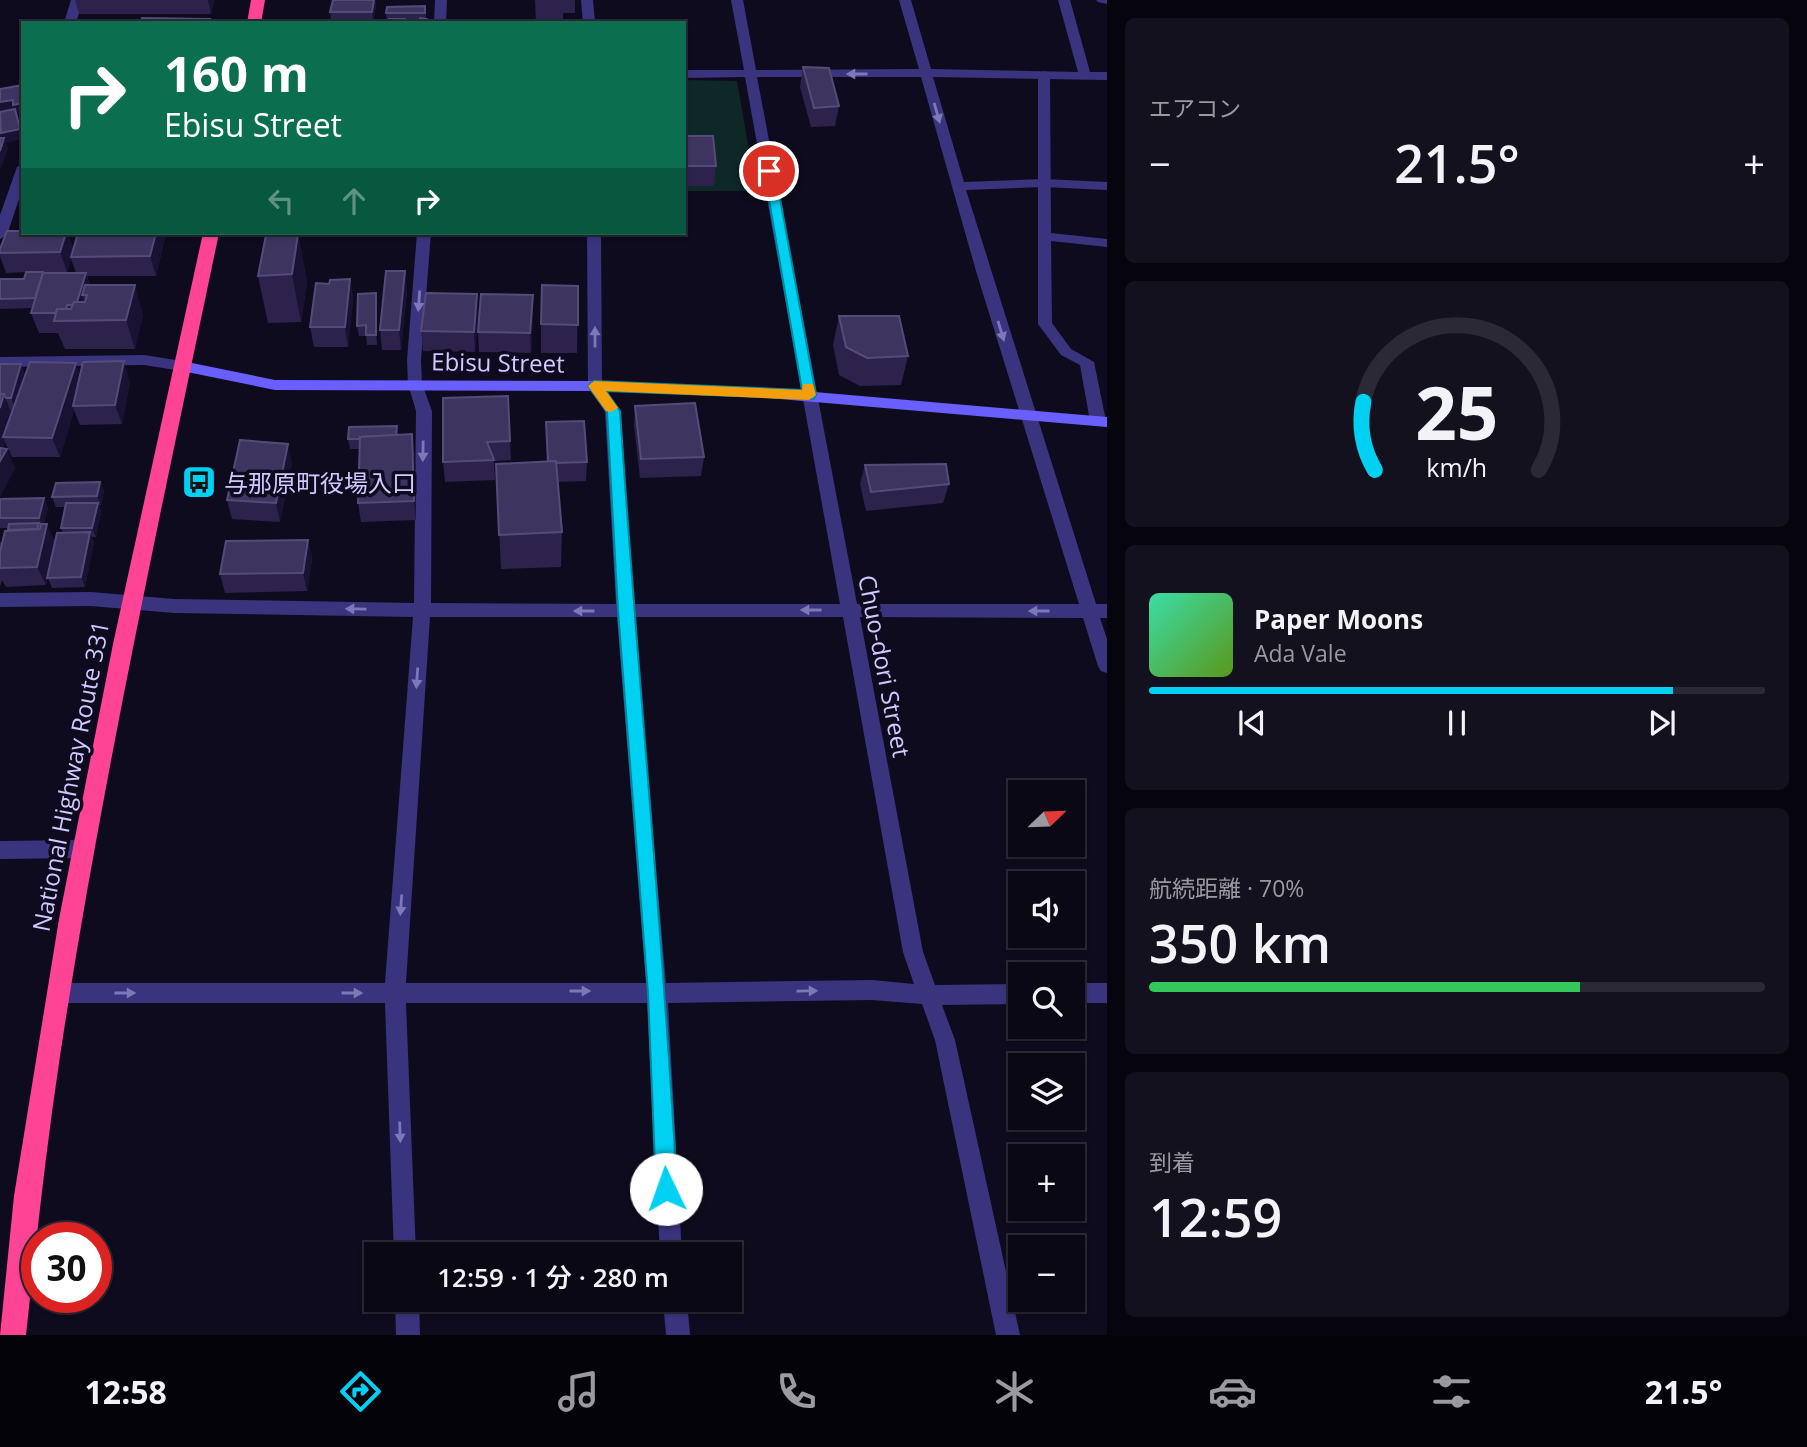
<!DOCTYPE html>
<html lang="ja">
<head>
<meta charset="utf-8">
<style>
  body { margin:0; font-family:"Open Sans","Noto Sans JP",sans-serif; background:#14111f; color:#f1f3f6; height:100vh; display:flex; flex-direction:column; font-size:26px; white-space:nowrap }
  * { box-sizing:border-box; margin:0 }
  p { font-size:23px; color:#9a9aa1 }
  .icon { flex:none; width:38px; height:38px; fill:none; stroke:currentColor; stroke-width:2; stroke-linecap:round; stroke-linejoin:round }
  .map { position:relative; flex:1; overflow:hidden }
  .details { display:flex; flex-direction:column; gap:18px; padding:18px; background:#06040c; width:700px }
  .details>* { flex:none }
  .hud { position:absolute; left:21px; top:21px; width:665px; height:214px; border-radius:0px; box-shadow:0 2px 5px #0004,0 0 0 2px #2b2935; background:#0b6e4f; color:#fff; overflow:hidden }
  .needle { width:46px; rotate:67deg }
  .fabs { position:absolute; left:1008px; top:780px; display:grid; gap:14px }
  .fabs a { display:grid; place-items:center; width:77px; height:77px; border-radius:0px; background:#0b0816; box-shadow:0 2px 5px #0004,0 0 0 2px #2b2935; font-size:35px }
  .speed { position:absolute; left:21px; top:1222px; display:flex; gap:14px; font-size:35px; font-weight:700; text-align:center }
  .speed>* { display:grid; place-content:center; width:91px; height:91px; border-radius:50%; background:#0b0816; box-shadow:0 2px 5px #0004,0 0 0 2px #2b2935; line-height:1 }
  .speed .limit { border:10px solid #d22; background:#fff; color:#111 }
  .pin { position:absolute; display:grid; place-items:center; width:60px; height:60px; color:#fff; margin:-30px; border:4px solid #fff; border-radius:50%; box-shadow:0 2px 7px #0007 }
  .me { position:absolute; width:77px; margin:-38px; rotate:357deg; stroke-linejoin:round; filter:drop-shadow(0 0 5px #0008) }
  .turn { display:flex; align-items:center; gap:24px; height:147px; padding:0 28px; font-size:32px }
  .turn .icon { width:91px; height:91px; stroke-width:2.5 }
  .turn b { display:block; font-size:49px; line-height:60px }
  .lanes { display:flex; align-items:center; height:66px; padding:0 28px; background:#0003; justify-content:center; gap:35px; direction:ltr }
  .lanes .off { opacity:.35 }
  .big { font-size:52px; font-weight:600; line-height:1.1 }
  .details .card { flex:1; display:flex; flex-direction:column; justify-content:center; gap:10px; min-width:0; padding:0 24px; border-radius:10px; background:#14111f }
  .details .dial { align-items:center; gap:0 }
  .dial svg { height:182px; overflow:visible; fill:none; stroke:#2b2935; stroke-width:7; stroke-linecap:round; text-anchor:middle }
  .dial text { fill:#f1f3f6; stroke:none }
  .song { display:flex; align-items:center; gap:21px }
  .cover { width:84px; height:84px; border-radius:10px; background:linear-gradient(135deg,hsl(160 70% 55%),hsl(90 70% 35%)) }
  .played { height:7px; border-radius:4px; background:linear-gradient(90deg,#00d1f3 85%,#2b2935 85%) }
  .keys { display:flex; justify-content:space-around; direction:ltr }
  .heat { display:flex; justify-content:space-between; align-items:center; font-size:38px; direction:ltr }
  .charge { height:10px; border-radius:5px; background:linear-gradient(90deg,#34c759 70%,#2b2935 0) }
  .trip { position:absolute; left:364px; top:1242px; width:378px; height:70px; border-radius:0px; background:#0b0816; box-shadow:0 2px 5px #0004,0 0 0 2px #2b2935; font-weight:600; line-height:70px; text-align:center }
  .tab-bar { display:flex; height:112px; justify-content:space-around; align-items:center; background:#040309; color:#9a9aa1 }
  .tab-bar .icon { width:49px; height:49px }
  .tab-bar .on { color:#00d1f3 }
  .tab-bar b { font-size:32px; color:#f1f3f6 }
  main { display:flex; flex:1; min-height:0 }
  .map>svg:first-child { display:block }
  .green { fill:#0e2828 }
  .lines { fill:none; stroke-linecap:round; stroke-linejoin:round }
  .lane { fill:#3a347e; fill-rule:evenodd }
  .street { fill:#3a347e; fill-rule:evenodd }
  .secondary { fill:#695fff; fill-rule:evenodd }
  .highway { fill:#ff4395; fill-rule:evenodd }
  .wall { fill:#2c224c; fill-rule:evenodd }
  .shaded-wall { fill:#191232 }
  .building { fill:#3e3460; stroke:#554b79; stroke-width:2 }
  .oneway { fill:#7e77b8 }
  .route { fill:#00d1f3; stroke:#00889e; stroke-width:2 }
  .slow { fill:#f59e0b }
  .labels { text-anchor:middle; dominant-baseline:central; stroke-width:7; stroke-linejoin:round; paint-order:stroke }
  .street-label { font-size:24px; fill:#d0c8ff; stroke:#0f0b1e }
  .poi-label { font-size:24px; fill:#d0c8ff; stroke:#0f0b1e; text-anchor:start }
</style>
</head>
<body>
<main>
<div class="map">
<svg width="1107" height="1335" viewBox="0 0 1107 1335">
  <rect width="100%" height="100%" fill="#0f0b1e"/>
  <path class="green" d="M684 80 737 81 756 191H684Z"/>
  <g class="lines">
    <path class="lane" d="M1044 71 1050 75 1051 233 1107 239V247L1051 241 1052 323 1071 349 1094 362 1106 421 1098 426 1090 421 1080 365 1061 355 1038 324V75Z"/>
    <g class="street">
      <path d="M71 0H83L76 23H64Z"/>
      <path d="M435 0H447L446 23H434Z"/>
      <path d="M581 0H593L595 23H583Z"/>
      <path d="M731 0H743L756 70 919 69 899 0H911L931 69 1078 72 1058 0H1070L1090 72H1107V80L933 77 964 182 1044 179 1107 182V190L1044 187 966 190 1096 604H1107V618H1100L1107 639V673L1101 671 1098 666 1083 618 860 617 923 952 935 985 1020 984V1004L942 1005 955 1040 1020 1335H996L935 1040 922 1004 872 1000 668 1003 682 1255H660L647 1003H406L416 1255H394L385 1003H57L50 1000 47 993 50 986 57 983H385L413 617 174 613 91 606 0 607V593L91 592 174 599 414 603 416 411 408 384 407 360 417 233H431L421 360 422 384 432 411 431 603 616 604 605 412 588 386 587 233H601L602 385 621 411 633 604H840L745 77 684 78V70H744ZM757 77H921L976 271 1079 604H857ZM430 617H617L646 983H406ZM634 617H843L903 952 914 984 872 980 666 983Z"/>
      <path d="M1096 0H1107V4L1098 2Z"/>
      <path d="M23 163V187L7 235 0 239V215L17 167Z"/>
      <path d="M144 355 182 361 189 366 182 371 144 365 0 367V357Z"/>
      <path d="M84 840 91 843 94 849 91 855 84 858 0 859V841Z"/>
      <rect x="1073" y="983" width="34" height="20"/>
      <path d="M395 1300H419L420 1335H396Z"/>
      <path d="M663 1300H687L690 1335H666Z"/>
    </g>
    <path class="secondary" d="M182 361 275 380 595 381 768 388 1107 417V427L768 398 595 391 275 390 177 370 175 366Z"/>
    <g class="highway">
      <path d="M251 0H265L261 23H247Z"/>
      <path d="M203 233H219C162 506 102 780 60 1056 46 1149 36 1242 26 1335H0L14 1196 59 919 113 644Z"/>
    </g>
  </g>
  <g class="wall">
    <path d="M75 0H214L211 14H79Z"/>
    <path d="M333 0H375L376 6 373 22 331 21 330 12Z"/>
    <path d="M535 0H575V13H563V23H536Z"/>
    <path d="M425 6 426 19 428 23H387L386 13Z"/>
    <path d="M803 67 839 106 835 126 811 127 800 87Z"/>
    <path d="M684 136 716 166 714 186H684Z"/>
    <path d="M23 233H68L73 248 166 233 156 276H87L90 285 143 314 135 349H65L58 333H39L31 313 32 308 0 309V279H24L26 272 6 273 0 256V249ZM71 259 76 273H43L67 272Z"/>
    <path d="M298 234 307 282 301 322 268 323 258 276Z"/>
    <path d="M350 279 353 299 348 347H314L310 327 329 284Z"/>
    <path d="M578 286 577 353H541V324Z"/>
    <path d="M407 290 401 350H382L380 330Z"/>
    <path d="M376 293 377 303V345H367L366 336H359L357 326Z"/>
    <path d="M478 314 475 352 423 351 421 331Z"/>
    <path d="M533 315 531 353 479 352 478 332Z"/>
    <path d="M839 316 908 356 901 385 860 386 839 375 833 345Z"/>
    <path d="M0 364H21L25 374 80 375 130 381 122 424 80 425 74 410 60 457H12L5 442 3 449 15 468 0 497Z"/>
    <path d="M508 396 511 460 494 461 495 480 445 482 443 462Z"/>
    <path d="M635 406 704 457 701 476 640 478 634 425Z"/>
    <path d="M546 422 587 462 586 481 557 482 562 532 561 567 501 569 496 464 547 461Z"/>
    <path d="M397 426 398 435 415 454 416 520 361 522 358 503 359 449H350L348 439Z"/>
    <path d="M292 463 280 522 232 519 227 500Z"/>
    <path d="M865 465 949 484 943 503 866 511 860 484Z"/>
    <path d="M100 482 104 491 101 505H99L101 512 96 537H92L94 542 85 587 52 588 48 578 46 585 6 587 2 580 0 586V542H2L8 528H0V499L44 498 48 508 44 524 55 542 63 533 61 528 65 507H56L52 497Z"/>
    <path d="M308 540 312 559 307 591 225 593 220 574Z"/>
  </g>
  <g class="shaded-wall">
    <path d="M208 0H214L211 14Z"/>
    <path d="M374 0H375L376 6 373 22 372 12Z"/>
    <path d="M13 100 23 103V114L17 115 15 110 23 139 6 143 8 148 1 169 0 166V102Z"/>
    <path d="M66 233H68L74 250 71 257V259L67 272 60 252Z"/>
    <path d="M156 233H166L156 276 150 256Z"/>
    <path d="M298 234 307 282 301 322 292 274Z"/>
    <path d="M405 271 407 290 401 350 399 330Z"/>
    <path d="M86 273 92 292 82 295 88 309 76 305Z"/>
    <path d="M350 279 353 299 348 347 345 327Z"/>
    <path d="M135 285 143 314 135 349 126 320Z"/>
    <path d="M376 293 377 303V345L376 335Z"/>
    <path d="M477 294 478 314 475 352 474 332Z"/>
    <path d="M533 295V315L531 353 530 333Z"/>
    <path d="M124 361 130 381 122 424 115 405Z"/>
    <path d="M76 363 83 383 73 406 74 410 60 457 52 438Z"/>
    <path d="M21 364 25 374 15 408 11 398Z"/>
    <path d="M4 394 12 414 3 437 5 442 1 455 0 452V408Z"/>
    <path d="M412 434 415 454 416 520 414 501Z"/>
    <path d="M288 444 292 463 280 522 276 503Z"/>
    <path d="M7 449 15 468 0 497V461Z"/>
    <path d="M100 482 104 491 101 505 97 496Z"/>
    <path d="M44 498 48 508 43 527 39 518Z"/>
    <path d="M98 503 101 512 96 537 92 528Z"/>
    <path d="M47 524 55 543 46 585 37 567Z"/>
    <path d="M90 532 94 542 85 587 81 577Z"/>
    <path d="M308 540 312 559 307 591 303 573Z"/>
  </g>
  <g class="building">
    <path d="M333 0H374L372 12H330Z"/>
    <path d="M425 6V13H386L387 7Z"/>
    <path d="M142 18 210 19 209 23H141Z"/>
    <path d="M420 18 427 19 426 23H418Z"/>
    <rect x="389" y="19" width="16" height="4"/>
    <path d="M303 22H331L303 23Z"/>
    <path d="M803 67 829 68 839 106 814 108Z"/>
    <path d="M23 85V103L13 105V100L0 102V89Z"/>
    <path d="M15 109 20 129 1 133 0 112Z"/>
    <path d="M684 136H713L716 166H684Z"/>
    <path d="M0 138H4L0 151Z"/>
    <path d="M7 231H23V233H66L60 252 0 253V249Z"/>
    <path d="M78 233H156L150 256 71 257Z"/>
    <path d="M298 234 292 274 258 276 266 235Z"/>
    <path d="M386 271H405L399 330H380Z"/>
    <path d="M26 272H43L35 298 0 299V279H24Z"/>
    <path d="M43 273H86L77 302H74L73 305H67L66 309H57L56 313H31Z"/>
    <path d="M350 279 345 327H310L316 283 329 284 330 280Z"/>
    <path d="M85 285H135L126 320 54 321 57 309H71L74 302H85L87 295H82Z"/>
    <path d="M542 285 578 286V325L541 324Z"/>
    <path d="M376 293V335H366V325L357 326 358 294Z"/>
    <path d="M426 293 477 294 474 332 421 331Z"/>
    <path d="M481 294 533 295 530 333 478 332Z"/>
    <path d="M839 316H899L908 356 867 358 846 347Z"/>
    <path d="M124 361 115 405 73 406 83 362Z"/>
    <path d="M30 362 76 363 52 438 3 437Z"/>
    <path d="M0 364H21L11 398H6L4 394H0Z"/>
    <path d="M0 394H4L0 408Z"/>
    <path d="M508 396 510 441 487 442 494 460 443 462V398Z"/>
    <path d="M695 403 704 457 641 459 635 406Z"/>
    <path d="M584 421 587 462 556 463V461H548L546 422Z"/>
    <path d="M397 426 396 435 360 437V439H348L349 427Z"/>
    <path d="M412 434 414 501 358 503 360 437Z"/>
    <path d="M240 440 288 444 276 503 227 500Z"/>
    <path d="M0 448 7 449 0 461Z"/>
    <path d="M556 461 562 532 499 535 496 464Z"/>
    <path d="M946 464 949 484 871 492 865 465Z"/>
    <path d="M100 482 97 496 52 497 56 483Z"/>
    <path d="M44 498 39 518H0V499Z"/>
    <path d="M66 503H98L92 528H61Z"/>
    <path d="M39 523 37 529 8 530 9 524Z"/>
    <path d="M41 524H47L37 567 0 568V552L5 531 40 529Z"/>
    <path d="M90 532 81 577 47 578 57 533Z"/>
    <path d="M308 540 303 573 220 574 226 541Z"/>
  </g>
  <defs><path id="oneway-solid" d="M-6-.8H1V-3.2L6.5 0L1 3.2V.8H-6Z" transform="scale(1.75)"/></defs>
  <g class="oneway">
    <use href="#oneway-solid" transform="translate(857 74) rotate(180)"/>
    <use href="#oneway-solid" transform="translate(937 113) rotate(74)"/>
    <use href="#oneway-solid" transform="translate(419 301) rotate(94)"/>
    <use href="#oneway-solid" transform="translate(1001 331) rotate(73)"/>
    <use href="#oneway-solid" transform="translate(595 337) rotate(-90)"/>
    <use href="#oneway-solid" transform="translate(423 451) rotate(91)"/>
    <use href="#oneway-solid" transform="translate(356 609) rotate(-179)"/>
    <use href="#oneway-solid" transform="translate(811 610) rotate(180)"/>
    <use href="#oneway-solid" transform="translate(584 611) rotate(-180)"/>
    <use href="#oneway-solid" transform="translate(1039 611) rotate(-180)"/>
    <use href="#oneway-solid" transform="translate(417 678) rotate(94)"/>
    <use href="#oneway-solid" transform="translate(401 905) rotate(94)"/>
    <use href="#oneway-solid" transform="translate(580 991)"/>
    <use href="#oneway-solid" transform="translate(807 991) rotate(-1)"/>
    <use href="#oneway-solid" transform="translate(125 993)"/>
    <use href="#oneway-solid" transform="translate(352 993)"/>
    <use href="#oneway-solid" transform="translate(400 1132) rotate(88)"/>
  </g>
  <path class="route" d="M769 167 775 171 816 395 814 399 606 391 620 411C637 670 663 929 677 1189L674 1196 666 1199 659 1196 656 1189 648 993 618 611 607 412 588 386 594 381 802 390 764 171Z"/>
  <path class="slow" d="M594 381 802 390 803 384H813L816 395 809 400 606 391 618 408 611 412 606 411 588 386Z"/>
  <defs>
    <g id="bus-square" transform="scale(1.75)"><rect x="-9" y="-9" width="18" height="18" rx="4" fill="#00d1f3" stroke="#0f0b1e"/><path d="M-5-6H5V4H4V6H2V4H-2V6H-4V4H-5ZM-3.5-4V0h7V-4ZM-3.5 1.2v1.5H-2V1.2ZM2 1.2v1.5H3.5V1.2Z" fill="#111"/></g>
  </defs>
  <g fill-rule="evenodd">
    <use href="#bus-square" x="199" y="482"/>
  </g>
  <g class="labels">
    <g class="street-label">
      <text transform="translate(498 362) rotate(1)">Ebisu Street</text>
      <text transform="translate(885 666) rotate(79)">Chuo-dori Street</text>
      <text transform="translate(70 776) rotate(-79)">National Highway Route 331</text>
    </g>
    <g class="poi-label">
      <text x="224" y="482">与那原町役場入口</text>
    </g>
  </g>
</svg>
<div class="fabs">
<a><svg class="needle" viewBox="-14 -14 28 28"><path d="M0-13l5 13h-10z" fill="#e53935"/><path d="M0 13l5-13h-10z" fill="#9a9aa1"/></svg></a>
<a><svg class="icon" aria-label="sound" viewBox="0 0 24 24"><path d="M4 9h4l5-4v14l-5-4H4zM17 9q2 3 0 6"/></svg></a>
<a><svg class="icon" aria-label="search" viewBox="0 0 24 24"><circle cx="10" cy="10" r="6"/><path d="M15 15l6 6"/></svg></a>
<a><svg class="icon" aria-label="layers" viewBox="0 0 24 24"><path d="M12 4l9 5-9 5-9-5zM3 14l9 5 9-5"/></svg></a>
<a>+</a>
<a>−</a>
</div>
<div class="speed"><div class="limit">30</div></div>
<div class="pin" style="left:769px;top:171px;background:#d93025"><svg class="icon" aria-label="arrive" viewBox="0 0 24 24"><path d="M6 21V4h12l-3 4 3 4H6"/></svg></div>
<svg class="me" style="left:666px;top:1189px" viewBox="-20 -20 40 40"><circle r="19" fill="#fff"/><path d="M0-13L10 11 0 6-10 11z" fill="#00d1f3"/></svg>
<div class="trip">12:59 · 1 分 · 280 m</div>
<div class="hud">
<div class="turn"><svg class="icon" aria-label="right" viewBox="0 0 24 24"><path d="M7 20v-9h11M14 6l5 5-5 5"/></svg><div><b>160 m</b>Ebisu Street</div></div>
<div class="lanes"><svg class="icon off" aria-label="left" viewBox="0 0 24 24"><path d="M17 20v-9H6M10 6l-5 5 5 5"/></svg><svg class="icon off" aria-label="ahead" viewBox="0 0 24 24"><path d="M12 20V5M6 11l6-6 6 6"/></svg><svg class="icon" aria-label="right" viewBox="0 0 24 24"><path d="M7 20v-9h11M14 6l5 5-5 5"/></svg></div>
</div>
</div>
<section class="details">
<div class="card"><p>エアコン</p>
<div class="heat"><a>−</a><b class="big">21.5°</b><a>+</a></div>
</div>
<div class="card dial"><svg viewBox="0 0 100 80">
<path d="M14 69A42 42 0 1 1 86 69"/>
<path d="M14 69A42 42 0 0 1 9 39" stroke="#00d1f3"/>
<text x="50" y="56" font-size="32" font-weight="700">25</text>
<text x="50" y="72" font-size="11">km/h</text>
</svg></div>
<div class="card">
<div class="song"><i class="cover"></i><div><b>Paper Moons</b><p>Ada Vale</p></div></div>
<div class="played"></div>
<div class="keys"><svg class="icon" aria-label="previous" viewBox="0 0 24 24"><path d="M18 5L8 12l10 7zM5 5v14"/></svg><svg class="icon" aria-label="pause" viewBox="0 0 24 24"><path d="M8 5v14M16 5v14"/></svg><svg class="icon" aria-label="next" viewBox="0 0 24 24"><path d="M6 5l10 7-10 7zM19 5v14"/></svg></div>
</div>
<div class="card"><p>航続距離 · 70%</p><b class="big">350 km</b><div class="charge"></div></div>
<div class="card"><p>到着</p><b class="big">12:59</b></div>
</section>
</main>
<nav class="tab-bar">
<b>12:58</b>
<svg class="icon on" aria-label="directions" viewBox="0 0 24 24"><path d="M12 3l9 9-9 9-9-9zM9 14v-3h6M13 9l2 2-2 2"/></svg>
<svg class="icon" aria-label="music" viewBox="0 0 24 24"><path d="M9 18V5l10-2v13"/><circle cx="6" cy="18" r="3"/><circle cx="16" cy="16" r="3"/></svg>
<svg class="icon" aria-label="phone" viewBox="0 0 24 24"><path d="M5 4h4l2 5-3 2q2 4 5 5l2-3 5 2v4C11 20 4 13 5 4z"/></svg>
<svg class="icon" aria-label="climate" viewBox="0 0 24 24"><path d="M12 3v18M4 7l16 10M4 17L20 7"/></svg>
<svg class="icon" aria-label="car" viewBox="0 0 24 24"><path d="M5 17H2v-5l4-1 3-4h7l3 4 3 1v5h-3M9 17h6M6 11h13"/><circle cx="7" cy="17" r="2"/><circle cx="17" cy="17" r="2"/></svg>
<svg class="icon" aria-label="filters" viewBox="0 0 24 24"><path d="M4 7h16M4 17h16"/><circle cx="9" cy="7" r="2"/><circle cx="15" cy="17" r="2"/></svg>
<b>21.5°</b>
</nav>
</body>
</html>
